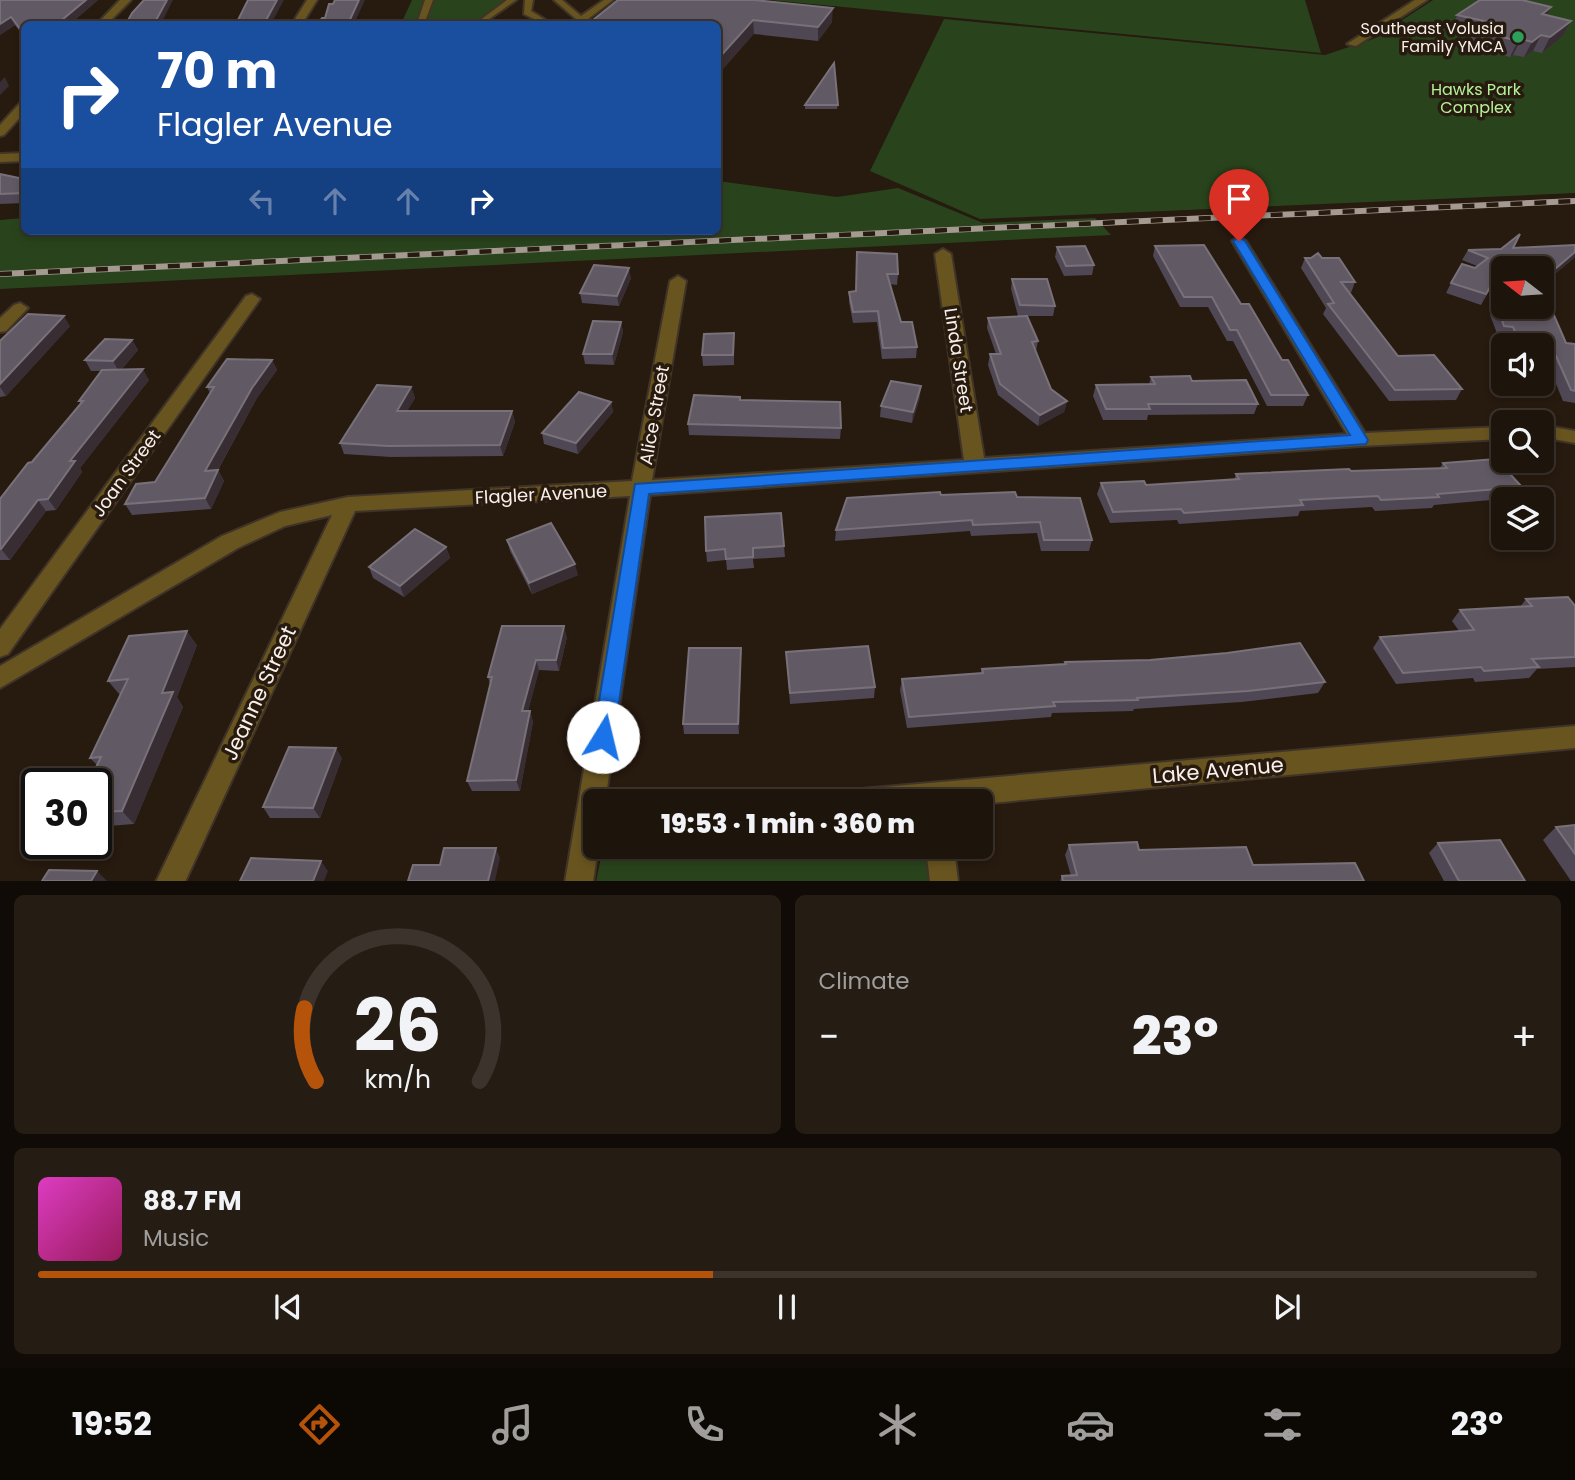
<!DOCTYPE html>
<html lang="en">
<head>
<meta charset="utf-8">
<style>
  body { margin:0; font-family:Poppins,sans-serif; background:#251d14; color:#f1f3f6; height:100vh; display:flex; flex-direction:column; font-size:26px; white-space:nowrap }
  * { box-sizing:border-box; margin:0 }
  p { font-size:23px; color:#a09e9d }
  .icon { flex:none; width:38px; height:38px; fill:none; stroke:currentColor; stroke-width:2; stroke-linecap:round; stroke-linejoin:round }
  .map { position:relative; height:881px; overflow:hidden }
  .drawer { display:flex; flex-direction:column; gap:14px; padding:14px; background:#100b06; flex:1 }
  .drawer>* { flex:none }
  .guide { position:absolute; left:21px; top:21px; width:700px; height:214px; border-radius:10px; box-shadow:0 4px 10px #0003,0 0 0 2px #3b332c; background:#1a4fa0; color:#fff; overflow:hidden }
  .needle { width:46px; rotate:287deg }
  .buttons { position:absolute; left:1491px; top:256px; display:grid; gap:14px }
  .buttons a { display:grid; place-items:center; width:63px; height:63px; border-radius:10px; background:#1d140b; box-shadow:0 4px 10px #0003,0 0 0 2px #3b332c; font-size:35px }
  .speed { position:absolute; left:21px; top:768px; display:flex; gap:14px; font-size:35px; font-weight:700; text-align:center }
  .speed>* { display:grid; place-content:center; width:91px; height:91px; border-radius:50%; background:#1d140b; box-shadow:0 4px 10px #0003,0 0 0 2px #3b332c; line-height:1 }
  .speed .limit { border:4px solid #111; border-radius:10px; background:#fff; color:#111 }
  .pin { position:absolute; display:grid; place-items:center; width:60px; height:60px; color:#fff; margin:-72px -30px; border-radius:50% 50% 50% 0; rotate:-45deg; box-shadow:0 0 7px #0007 }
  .pin .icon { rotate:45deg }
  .me { position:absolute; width:77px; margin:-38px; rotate:9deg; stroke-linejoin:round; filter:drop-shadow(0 0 5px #0008) }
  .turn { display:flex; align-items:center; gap:24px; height:147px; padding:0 21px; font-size:32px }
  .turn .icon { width:91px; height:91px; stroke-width:2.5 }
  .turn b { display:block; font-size:49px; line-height:60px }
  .lanes { display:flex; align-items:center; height:66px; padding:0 21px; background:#0003; justify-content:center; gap:35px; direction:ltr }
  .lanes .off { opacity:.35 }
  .big { font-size:52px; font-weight:800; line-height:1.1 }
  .drawer .tile { flex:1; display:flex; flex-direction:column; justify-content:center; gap:10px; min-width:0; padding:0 24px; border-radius:10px; background:#251d14 }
  .drawer .dial { align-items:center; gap:0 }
  .dial svg { height:182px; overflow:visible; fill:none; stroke:#3b332c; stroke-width:7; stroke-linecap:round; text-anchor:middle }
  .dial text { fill:#f1f3f6; stroke:none }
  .song { display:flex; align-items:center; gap:21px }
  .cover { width:84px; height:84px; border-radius:10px; background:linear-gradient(135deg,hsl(310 70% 55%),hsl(330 70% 35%)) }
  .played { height:7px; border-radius:4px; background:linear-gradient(90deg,#b45309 45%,#3b332c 45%) }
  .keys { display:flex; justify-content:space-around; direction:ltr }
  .heat { display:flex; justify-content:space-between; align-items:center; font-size:38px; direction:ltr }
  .drawer .tiles { flex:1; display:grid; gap:14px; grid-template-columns:1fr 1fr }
  .tile:last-child { grid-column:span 2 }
  .trip { position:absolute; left:583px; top:789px; width:410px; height:70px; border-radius:10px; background:#1d140b; box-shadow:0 4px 10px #0003,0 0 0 2px #3b332c; font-weight:800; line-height:70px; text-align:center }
  .dock { display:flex; height:112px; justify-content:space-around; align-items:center; background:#0c0804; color:#a09e9d }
  .dock .icon { width:49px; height:49px }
  .dock .active { color:#b45309 }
  .dock b { font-size:32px; color:#f1f3f6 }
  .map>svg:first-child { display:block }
  .green { fill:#29441d }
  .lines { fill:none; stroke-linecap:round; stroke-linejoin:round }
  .service-casing { stroke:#403429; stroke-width:4 }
  .minor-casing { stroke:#403429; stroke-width:4 }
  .service { fill:#68541f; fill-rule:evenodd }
  .minor { fill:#68541f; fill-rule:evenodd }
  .rail-casing { stroke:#a59a91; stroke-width:6 }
  .rail { stroke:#271a0f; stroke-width:4.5; stroke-dasharray:12; stroke-linecap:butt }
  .wall { fill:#4f4754 }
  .shaded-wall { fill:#372d32 }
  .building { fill:#615964; stroke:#797179; stroke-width:2 }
  .route { fill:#1a73e8; stroke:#114b97; stroke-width:2 }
  .leisure-dot { fill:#2e9e5b; stroke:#271a0f; stroke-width:2.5 }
  .labels { text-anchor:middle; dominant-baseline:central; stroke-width:7; stroke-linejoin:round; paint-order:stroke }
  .far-poi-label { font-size:16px; fill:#faf0e9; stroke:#271a0f; text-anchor:end }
  .far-park-label { font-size:16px; fill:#b3f397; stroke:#271a0f }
  .street-label { font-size:18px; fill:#faf0e9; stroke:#271a0f }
  .near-street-label { font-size:21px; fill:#faf0e9; stroke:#271a0f }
</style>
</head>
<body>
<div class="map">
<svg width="1575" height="882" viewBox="0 0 1575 882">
  <rect width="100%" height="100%" fill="#271a0f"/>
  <g class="green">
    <path d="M412 0H519L484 24H401Z"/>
    <path d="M771 0H1305L1321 53 770 0Z"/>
    <path d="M1433 0H1575V193L980 219 870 171 944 19 1325 55 1373 39Z"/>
    <path d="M718 181 837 197 898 188 983 223 1095 218 1111 235 0 289V220L24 218V231H718Z"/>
    <path d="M608 847H919L930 868 928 882H596L601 857Z"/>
  </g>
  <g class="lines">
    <g class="service-casing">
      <g id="service">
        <path d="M425 0H433L424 24H417Z"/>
        <path d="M507 0H516L482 24H475Z"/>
        <path d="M525 0H533L531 11 552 24H544L524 14Z"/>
        <path d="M554 0H562L581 16 604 0H613L584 22 571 24 576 19Z"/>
      </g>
    </g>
    <g class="minor-casing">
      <g id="minor">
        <path d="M120 0H131L107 24H97Z"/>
        <path d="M307 0H317L302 24H292Z"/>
        <path d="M1415 0H1427L1356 46 1347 44Z"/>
        <path d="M24 102V113L4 135 0 136V125L20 103Z"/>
        <path d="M24 153V161L0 162V154Z"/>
        <path d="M1239 237 1246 241 1365 433 1503 427V439L1360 446 650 495 605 802H595V847H598L593 882H565L630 496 355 511 185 882H156L332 515 285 526 238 548 0 688V666L222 536 280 512 348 497 632 481 670 281 678 276 686 281 652 480 964 460 935 254 943 249 951 254 984 458 1347 434 1232 241Z"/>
        <path d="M252 294 260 299 8 654 0 657V629L246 296Z"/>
        <path d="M20 303 28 308 6 331 0 332V318L14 305Z"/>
        <path d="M1542 425 1575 431V443L1542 437Z"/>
        <path d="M1575 726V748L980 804 848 802 851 793 861 789Z"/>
        <path d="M926 847H954L958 882H930Z"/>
      </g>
    </g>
    <use href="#service" class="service"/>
    <use href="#minor" class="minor"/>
    <g class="rail-casing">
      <path id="rail" d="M0 274 1575 201"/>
    </g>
    <use href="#rail" class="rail"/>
  </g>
  <g class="wall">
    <path d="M0 0H98L70 24H24V37L15 25 0 35Z"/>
    <path d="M618 0 832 22 818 41 754 34Z"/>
    <path d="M1551 7 1547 15 1571 21 1563 36 1542 53 1533 51 1524 57 1513 55 1510 57 1474 48 1475 45 1467 43 1471 35 1451 30 1457 15Z"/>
    <path d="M805 105H838L837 109H805Z"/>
    <path d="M0 174 24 179V203L0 204Z"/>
    <path d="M1575 245V257L1542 285V268H1503V277L1498 275 1481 305 1446 293 1451 283 1477 266 1462 260 1468 250Z"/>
    <path d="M1155 246 1241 304 1308 395 1303 406H1267L1233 341H1227L1208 307H1180L1153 256Z"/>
    <path d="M1057 247 1094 265 1092 275 1064 276 1055 257Z"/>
    <path d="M857 252 898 274 897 285 890 284 901 322 917 347 916 358 882 359 877 322 853 323 849 302V292L856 291Z"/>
    <path d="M1305 258H1322L1355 282 1351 293 1349 292 1398 356 1462 389 1456 400 1389 401 1323 314 1326 308 1301 268Z"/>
    <path d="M631 278 619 306 582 303 580 293Z"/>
    <path d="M1012 279 1055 306 1053 316H1018L1011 289Z"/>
    <path d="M1496 304 1566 343 1575 344V403L1563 401 1549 367 1542 365V345H1510L1507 338 1498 336 1490 315Z"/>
    <path d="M988 318 1038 341 1036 351 1051 389 1067 401 1064 412 1038 426 998 395 988 365 990 354H996L987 328Z"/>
    <path d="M621 322 623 332 614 365 585 364 583 354Z"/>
    <path d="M70 326 6 396 0 397V341Z"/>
    <path d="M734 333V365L703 366 702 355Z"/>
    <path d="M132 340 138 350 121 370 149 380 80 468 82 472 56 510 46 511 10 560H0V499L81 404 79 401 101 371H91L85 360Z"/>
    <path d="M272 360 277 370 257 398 218 470 224 481 211 509 132 515 125 504 155 482 210 393 207 387Z"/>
    <path d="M1151 377 1192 381 1258 404 1254 414 1148 415 1147 420H1103L1093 396 1096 385 1149 384Z"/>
    <path d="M411 387 415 398 407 411H512L515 422 503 456 391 457 344 454 340 443Z"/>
    <path d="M920 397 912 423 880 417 881 406Z"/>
    <path d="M740 400 841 428 840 439 689 435 688 424Z"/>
    <path d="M611 402 613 412 578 454 544 444 542 433Z"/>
    <path d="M1443 463 1522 487 1514 498 1434 505 1432 508 1375 511 1372 507 1300 511 1298 516 1179 524 1177 520 1110 523 1097 494 1101 483 1146 485 1234 480 1236 474 1440 468Z"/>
    <path d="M941 495 1017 497 1092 540 1089 551H1041L1037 533 971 536 970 531 835 541 836 530Z"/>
    <path d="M507 540 578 575 532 594 510 551Z"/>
    <path d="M784 546 785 557 753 559 754 568 727 570 726 560 707 562 706 551Z"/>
    <path d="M446 547 450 558 404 597 373 578 369 567Z"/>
    <path d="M1526 599 1575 606V667L1537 669 1529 678 1475 682 1473 678 1396 684 1373 648 1380 637 1459 631 1452 621 1460 610 1520 607Z"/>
    <path d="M567 637 559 671 539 670 528 711H530L533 722 520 791H472L467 781 490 685 488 677Z"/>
    <path d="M197 645 177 697 183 707 134 824 96 827 97 765 90 758 120 695 108 681Z"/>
    <path d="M741 648 739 734H684L683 724Z"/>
    <path d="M786 652 875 687 874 698 790 704Z"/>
    <path d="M1065 662 1325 682 1318 693 1242 702 1134 709 1133 711 1052 713 1051 717 907 728 900 690 902 679 981 674 982 669 1064 664Z"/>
    <path d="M342 758 320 818H270L263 807Z"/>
    <path d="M1575 825V881H1571L1543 840 1556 827Z"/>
    <path d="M1438 843 1525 881H1444L1429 853Z"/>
    <path d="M1069 845 1139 850 1364 881H1060L1062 876H1071L1065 855Z"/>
  </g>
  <g class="shaded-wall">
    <path d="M86 0H98L70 24H57Z"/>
    <path d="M167 0H173L161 24H154Z"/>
    <path d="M277 0H284L271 24H264Z"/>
    <path d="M359 0H365L354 24H348Z"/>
    <path d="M1551 7 1544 22 1542 14Z"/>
    <path d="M833 8 832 22 818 41V27Z"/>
    <path d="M11 17 15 25 0 35V24Z"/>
    <path d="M753 20 754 34 718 75V59Z"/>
    <path d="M1571 21 1563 36 1542 53 1550 37Z"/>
    <path d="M1541 35 1533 51 1524 57 1532 42Z"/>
    <path d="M1521 39 1513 55 1510 57 1518 41Z"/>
    <path d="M5 77 9 86 0 95V82Z"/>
    <path d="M1575 252V257L1542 285V280Z"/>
    <path d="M629 268 631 278 619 306 617 296Z"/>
    <path d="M64 316 70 326 6 396 0 387V384Z"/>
    <path d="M621 322 623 332 614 365 612 354Z"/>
    <path d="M132 340 138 350 119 372 113 361Z"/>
    <path d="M272 360 277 370 257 398 211 482 205 471 252 388Z"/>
    <path d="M143 369 149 380 80 468 82 472 56 510 48 499 70 461Z"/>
    <path d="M921 386 920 397 912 423 913 412Z"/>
    <path d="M411 387 415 398 401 422 397 411Z"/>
    <path d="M1067 401 1064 412 1038 426 1040 415Z"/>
    <path d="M611 402 613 412 578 454 576 443Z"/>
    <path d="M512 411 515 422 503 456 500 445Z"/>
    <path d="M218 470 224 481 211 509 205 498Z"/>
    <path d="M38 500 46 511 10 560 1 549Z"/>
    <path d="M446 547 450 558 404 597 400 586Z"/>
    <path d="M575 564 578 575 532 594 529 583Z"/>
    <path d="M564 626 567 637 559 671 556 660Z"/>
    <path d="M187 631 197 645 177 697 183 707 134 824 122 811 162 693Z"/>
    <path d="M741 648V659L739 734 738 724Z"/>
    <path d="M536 660 539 670 525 722 522 711Z"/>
    <path d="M530 711 533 722 520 791 516 780Z"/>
    <path d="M336 748 342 758 320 818 313 808Z"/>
    <path d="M496 848 500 858 495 881H488Z"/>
    <path d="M321 861 328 871 324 881H313Z"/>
    <path d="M97 871 107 881H91Z"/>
  </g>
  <g class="building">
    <path d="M0 0H86L57 24H24V34L11 17 0 24Z"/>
    <path d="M144 0H167L154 24H126L132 13Z"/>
    <path d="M248 0H277L264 24H236Z"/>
    <path d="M335 0H359L348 24H318L322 18H325L329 4H333Z"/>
    <path d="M618 0H754L833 8 818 27 753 20 718 59V24H588Z"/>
    <path d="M1480 0H1522L1551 7 1542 14 1571 21 1550 37 1541 35 1532 42 1521 39 1518 41 1481 32 1485 30 1474 27 1484 21 1457 15Z"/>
    <path d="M834 63 838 105H805Z"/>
    <path d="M0 174 24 179V193L0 194Z"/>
    <path d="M1520 234 1513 248 1575 245V252L1542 280V268H1511L1503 264 1486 294 1451 283 1462 264 1475 268 1488 258 1468 250 1501 249Z"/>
    <path d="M1204 245 1241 304H1249L1282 360H1288L1308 395H1271L1237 330H1230L1212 297H1184L1155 246Z"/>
    <path d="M1085 246 1094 265 1066 266 1057 247Z"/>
    <path d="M857 252 897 254 898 274H887L901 322H912L917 347 883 348 878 311 853 312 849 292 856 291Z"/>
    <path d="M1318 253 1322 258H1339L1355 282H1341L1398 356 1434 355 1462 389 1395 390 1328 304 1334 303 1305 258H1311Z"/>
    <path d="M594 265 629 268 617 296 580 293Z"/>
    <path d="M1012 279H1047L1055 306 1020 305Z"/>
    <path d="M1496 304 1553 313 1566 343 1575 344V391L1571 390 1556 356 1542 354V345H1520L1513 327 1504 326Z"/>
    <path d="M28 314 64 316 0 384V341Z"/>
    <path d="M1027 316 1038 341 1032 342 1051 389 1067 401 1040 415 1000 384 990 354H1001L988 318Z"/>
    <path d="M593 321 621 322 612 354H583Z"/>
    <path d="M734 333 733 355H702L704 334Z"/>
    <path d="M105 339 132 340 113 361 85 360Z"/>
    <path d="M227 359 272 360 252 388 205 471 218 470 205 498 125 504 136 484 155 482 214 387H207Z"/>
    <path d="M143 369 70 461H75L48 499 38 500 1 549H0V499L28 463 32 462 83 401H79L102 370Z"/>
    <path d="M1190 376 1192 381 1246 380 1258 404H1148L1150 409H1106L1096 385 1155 384 1151 377Z"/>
    <path d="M891 381 921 386 913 412 881 406Z"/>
    <path d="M377 385 411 387 397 411H512L500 445 388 446 340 443Z"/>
    <path d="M579 392 611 402 576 443 542 433Z"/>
    <path d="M694 395 740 397V400L840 402 841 428 688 424Z"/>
    <path d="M1496 459 1522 487 1437 494 1439 497 1381 500 1378 496 1300 500 1303 505 1184 513 1181 509 1113 512 1101 483 1144 481 1146 485 1239 479 1236 474 1349 469 1351 471 1447 468 1443 463Z"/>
    <path d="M940 492 941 495 1015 492 1017 497 1080 498 1092 540H1044L1040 522 973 525 972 520 836 530 847 498Z"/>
    <path d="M781 513 784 546 753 548V557L726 559 725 549 706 551 705 517Z"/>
    <path d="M551 523 575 564 529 583 507 540Z"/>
    <path d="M415 529 446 547 400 586 369 567Z"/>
    <path d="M1568 597 1575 606V657L1532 659 1539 667 1484 671 1481 667 1403 673 1380 637 1474 630 1460 610 1532 606 1526 599Z"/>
    <path d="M502 626H564L556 660H536L522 711H530L516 780 467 781 492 677H488Z"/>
    <path d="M187 631 162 693 173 692 122 811 96 812V784H88L101 757 90 758 128 679 108 681 129 636Z"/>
    <path d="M1300 643 1325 682 1248 691 1137 698 1138 700 1053 702 1055 706 909 717 902 679 983 673 982 669 1066 664 1065 662 1150 660 1227 653Z"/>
    <path d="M868 646 875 687 790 693 786 652Z"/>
    <path d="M689 648H741L738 724H683Z"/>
    <path d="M289 747 336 748 313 808 263 807Z"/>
    <path d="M1575 825V854L1556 827Z"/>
    <path d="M1500 840 1525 881H1459L1438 843Z"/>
    <path d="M1137 842 1139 850 1246 847 1253 865 1355 863 1364 881H1063L1062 876 1077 875 1069 845Z"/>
    <path d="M444 848H496L488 881H408L413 865H440Z"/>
    <path d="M251 858 321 861 313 881H240Z"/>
    <path d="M49 870 97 871 91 881H42Z"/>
  </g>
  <path class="route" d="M1239 237 1245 241 1368 440 1366 444 649 494 614 737 611 744 603 747 596 744 593 737 635 484 1350 435 1233 241Z"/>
  <circle class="leisure-dot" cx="1518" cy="37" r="7"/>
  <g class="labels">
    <g class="far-poi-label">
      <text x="1504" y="28">Southeast Volusia<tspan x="1504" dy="18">Family YMCA</tspan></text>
    </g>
    <g class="far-park-label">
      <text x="1476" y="89">Hawks Park<tspan x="1476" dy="18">Complex</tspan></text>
    </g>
    <g class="street-label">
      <text transform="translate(959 360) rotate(81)">Linda Street</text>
      <text transform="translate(654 415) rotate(-80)">Alice Street</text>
      <text transform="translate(126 473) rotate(-54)">Joan Street</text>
      <text transform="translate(541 494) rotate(-3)">Flagler Avenue</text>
    </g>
    <g class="near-street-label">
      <text transform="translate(259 693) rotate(-65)">Jeanne Street</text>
      <text transform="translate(1218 770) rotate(-5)">Lake Avenue</text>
    </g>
  </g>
</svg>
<div class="buttons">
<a><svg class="needle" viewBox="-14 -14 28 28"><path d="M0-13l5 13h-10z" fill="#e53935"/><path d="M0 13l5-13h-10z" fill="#a09e9d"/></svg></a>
<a><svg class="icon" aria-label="sound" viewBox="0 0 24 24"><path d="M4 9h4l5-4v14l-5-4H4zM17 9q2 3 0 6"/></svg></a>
<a><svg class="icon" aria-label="search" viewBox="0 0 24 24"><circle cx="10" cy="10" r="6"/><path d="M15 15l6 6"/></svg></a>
<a><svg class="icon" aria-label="layers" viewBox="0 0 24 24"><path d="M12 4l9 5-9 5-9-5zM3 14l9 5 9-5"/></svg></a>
</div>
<div class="speed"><div class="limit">30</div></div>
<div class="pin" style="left:1239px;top:241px;background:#d93025"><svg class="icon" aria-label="arrive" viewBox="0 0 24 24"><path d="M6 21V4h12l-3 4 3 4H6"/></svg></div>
<svg class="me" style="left:603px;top:737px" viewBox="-20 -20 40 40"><circle r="19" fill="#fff"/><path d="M0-13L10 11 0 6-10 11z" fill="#1a73e8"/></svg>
<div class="trip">19:53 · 1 min · 360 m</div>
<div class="guide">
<div class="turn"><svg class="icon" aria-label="right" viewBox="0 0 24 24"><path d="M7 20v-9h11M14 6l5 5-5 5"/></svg><div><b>70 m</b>Flagler Avenue</div></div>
<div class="lanes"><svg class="icon off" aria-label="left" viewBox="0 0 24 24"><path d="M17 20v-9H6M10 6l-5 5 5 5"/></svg><svg class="icon off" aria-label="ahead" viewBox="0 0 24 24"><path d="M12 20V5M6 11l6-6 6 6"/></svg><svg class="icon off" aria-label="ahead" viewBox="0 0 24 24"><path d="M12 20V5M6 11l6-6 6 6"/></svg><svg class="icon" aria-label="right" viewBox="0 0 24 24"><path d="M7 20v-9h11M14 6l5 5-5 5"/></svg></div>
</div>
</div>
<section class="drawer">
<div class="tiles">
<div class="tile dial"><svg viewBox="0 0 100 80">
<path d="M14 69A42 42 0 1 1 86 69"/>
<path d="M14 69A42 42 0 0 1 9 37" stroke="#b45309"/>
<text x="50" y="56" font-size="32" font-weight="700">26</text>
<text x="50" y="72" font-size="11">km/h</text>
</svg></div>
<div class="tile"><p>Climate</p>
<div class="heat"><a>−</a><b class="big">23°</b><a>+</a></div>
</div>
<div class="tile">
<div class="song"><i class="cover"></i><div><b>88.7 FM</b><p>Music</p></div></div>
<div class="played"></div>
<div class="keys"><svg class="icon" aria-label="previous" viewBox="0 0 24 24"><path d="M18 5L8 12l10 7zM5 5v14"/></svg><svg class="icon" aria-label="pause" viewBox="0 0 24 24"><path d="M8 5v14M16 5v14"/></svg><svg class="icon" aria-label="next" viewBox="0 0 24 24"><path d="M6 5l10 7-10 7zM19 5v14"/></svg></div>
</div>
</div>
</section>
<nav class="dock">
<b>19:52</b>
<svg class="icon active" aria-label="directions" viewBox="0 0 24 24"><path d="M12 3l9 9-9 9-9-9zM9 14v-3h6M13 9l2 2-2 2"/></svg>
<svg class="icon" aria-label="music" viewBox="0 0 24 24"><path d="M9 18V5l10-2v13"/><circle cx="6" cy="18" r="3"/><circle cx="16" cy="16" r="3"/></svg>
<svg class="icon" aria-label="phone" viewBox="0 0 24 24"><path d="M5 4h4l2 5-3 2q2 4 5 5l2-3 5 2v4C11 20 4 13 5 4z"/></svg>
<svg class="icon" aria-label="climate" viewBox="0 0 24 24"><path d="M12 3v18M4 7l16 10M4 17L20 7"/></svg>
<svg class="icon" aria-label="car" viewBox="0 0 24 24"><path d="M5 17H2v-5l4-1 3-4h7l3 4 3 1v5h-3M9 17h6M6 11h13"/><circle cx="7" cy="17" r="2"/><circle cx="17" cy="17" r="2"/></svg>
<svg class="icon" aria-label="filters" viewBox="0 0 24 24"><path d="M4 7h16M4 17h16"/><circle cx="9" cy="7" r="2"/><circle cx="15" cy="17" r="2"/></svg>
<b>23°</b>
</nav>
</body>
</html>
